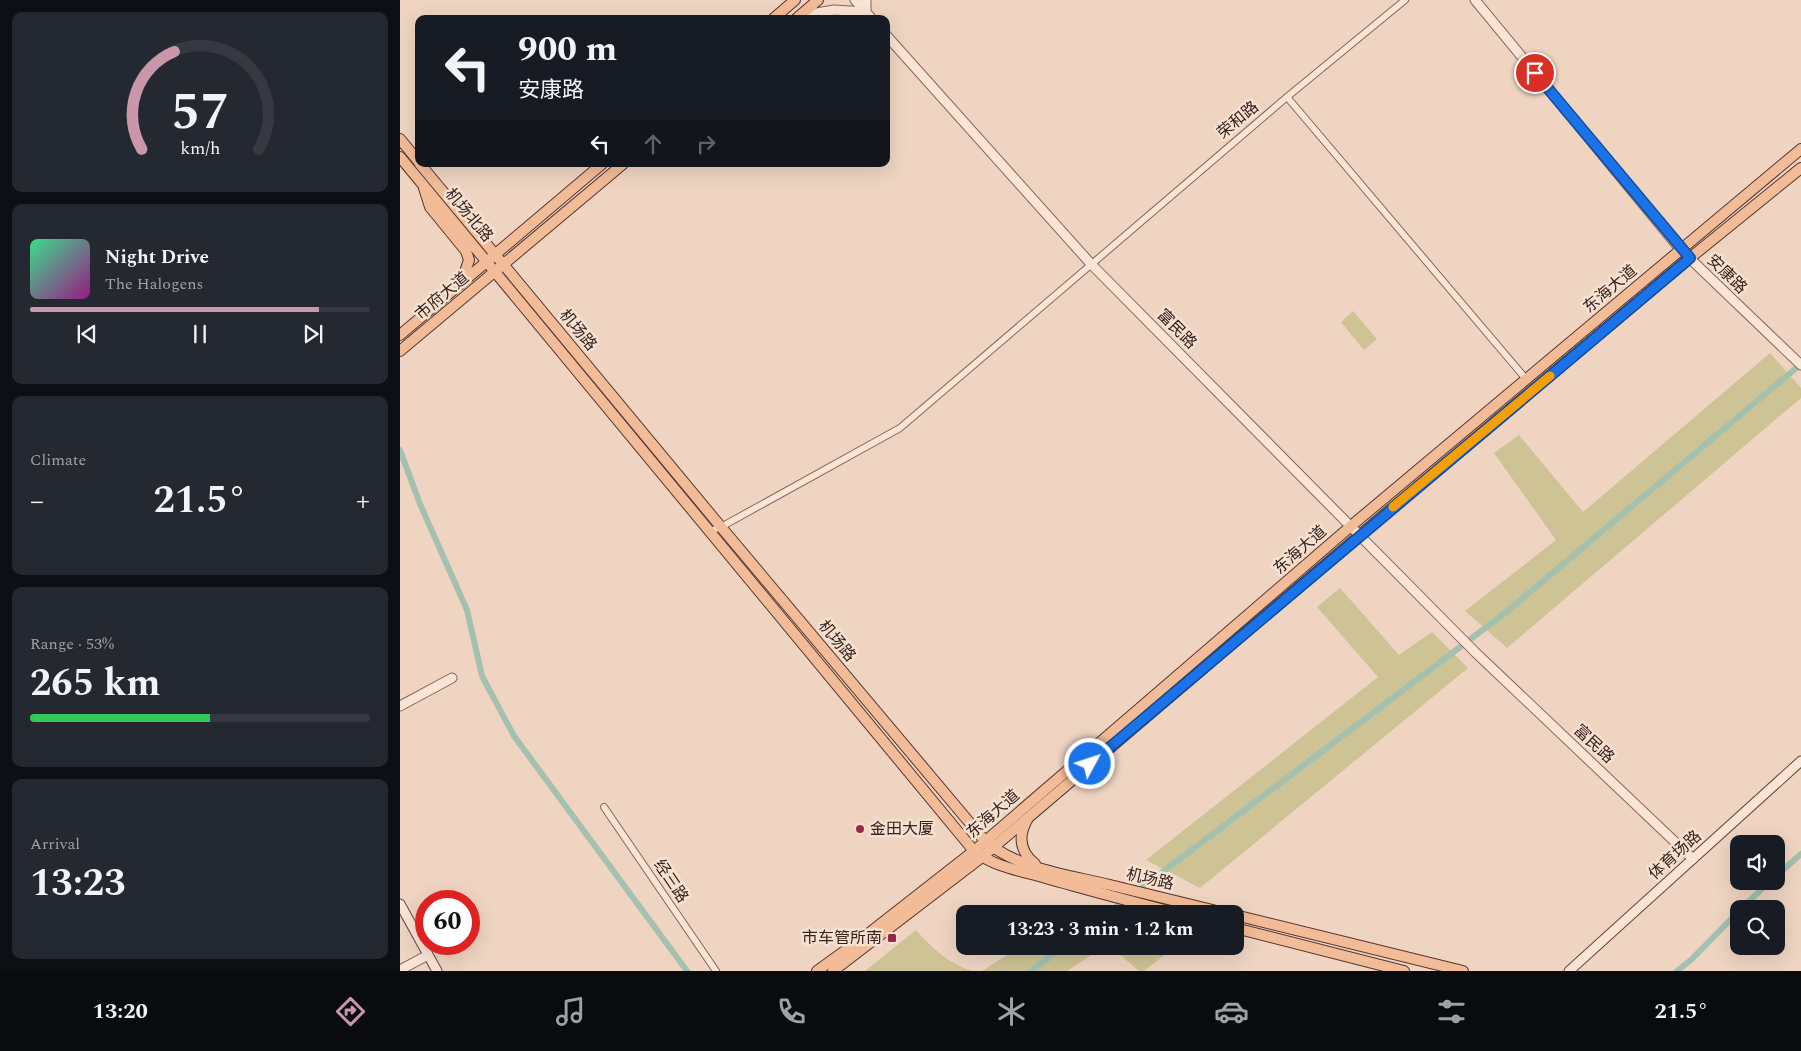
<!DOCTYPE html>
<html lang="en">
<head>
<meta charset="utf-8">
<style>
  body { margin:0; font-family:Spectral,"Noto Sans SC",serif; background:#242831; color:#f1f3f6; height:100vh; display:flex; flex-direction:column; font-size:19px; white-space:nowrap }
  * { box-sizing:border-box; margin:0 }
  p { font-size:16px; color:#9ea1a6 }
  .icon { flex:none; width:28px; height:28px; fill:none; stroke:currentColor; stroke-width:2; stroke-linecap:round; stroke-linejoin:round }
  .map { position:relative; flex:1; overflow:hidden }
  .side { display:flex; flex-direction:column; gap:12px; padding:12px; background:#0d0f14; width:400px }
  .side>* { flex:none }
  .guide { position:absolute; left:15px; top:15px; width:475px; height:152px; border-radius:10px; box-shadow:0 5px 20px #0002; background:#171b24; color:#f1f3f6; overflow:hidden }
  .tools { position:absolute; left:1330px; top:835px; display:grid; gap:10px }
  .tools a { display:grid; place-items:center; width:55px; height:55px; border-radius:10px; background:#171b24; box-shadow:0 5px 20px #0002; font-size:25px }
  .speed { position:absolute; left:15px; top:890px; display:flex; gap:10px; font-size:25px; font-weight:700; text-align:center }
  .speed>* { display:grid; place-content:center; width:65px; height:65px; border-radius:50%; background:#171b24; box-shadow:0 5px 20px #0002; line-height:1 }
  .speed .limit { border:8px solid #d22; background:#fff; color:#111 }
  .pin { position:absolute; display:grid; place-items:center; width:42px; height:42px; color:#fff; margin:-21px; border:2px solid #fff; border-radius:50%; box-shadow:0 1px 5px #0007 }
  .me { position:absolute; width:55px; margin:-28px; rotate:50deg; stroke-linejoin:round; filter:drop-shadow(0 0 4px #0008) }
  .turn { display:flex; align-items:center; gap:18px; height:105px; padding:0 20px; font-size:22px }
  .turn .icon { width:65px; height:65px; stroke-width:2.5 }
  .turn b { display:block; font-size:35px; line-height:42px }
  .lanes { display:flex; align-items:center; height:48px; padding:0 20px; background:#0003; justify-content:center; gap:25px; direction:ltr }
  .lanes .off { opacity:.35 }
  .big { font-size:38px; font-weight:700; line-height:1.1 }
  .side .tile { flex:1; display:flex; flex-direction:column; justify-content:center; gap:8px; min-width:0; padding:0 18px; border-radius:10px; background:#242831 }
  .side .dial { align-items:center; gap:0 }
  .dial svg { height:130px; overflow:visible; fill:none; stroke:#363941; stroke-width:7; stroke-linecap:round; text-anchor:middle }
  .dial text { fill:#f1f3f6; stroke:none }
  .song { display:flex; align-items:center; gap:15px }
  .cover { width:60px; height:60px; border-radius:8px; background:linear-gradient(135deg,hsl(150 70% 55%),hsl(310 70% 35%)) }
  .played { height:5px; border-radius:2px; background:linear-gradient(90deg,#c997a8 85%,#363941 85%) }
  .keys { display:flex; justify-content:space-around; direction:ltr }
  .heat { display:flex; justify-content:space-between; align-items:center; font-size:28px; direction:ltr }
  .charge { height:8px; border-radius:4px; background:linear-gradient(90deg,#34c759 53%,#363941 0) }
  .trip { position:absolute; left:556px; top:905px; width:288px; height:50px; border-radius:10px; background:#171b24; box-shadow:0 5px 20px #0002; font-weight:700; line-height:50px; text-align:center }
  .dock { display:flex; height:80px; justify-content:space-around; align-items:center; background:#090b0e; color:#9ea1a6 }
  .dock .icon { width:35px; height:35px }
  .dock .current { color:#c997a8 }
  .dock b { font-size:22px; color:#f1f3f6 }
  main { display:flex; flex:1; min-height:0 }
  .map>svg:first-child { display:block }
  .green { fill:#cdc395 }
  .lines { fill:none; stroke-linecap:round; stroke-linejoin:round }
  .canal { stroke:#a4c1b0; stroke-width:6 }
  .minor-casing { stroke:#896459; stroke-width:8 }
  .tertiary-casing { stroke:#896459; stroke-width:11 }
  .secondary-casing { stroke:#6b463c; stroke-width:11 }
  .primary-casing { stroke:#57342d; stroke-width:12 }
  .minor { stroke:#f9e4d5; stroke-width:6 }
  .tertiary { stroke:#f9e4d5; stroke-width:9 }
  .secondary { stroke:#f9e4d5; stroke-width:9 }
  .primary { stroke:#f3bc98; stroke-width:10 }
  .route-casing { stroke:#114b97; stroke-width:12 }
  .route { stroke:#1a73e8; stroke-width:9 }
  .slow { stroke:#f59e0b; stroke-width:9 }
  .poi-dot { fill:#992749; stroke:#f6e1d1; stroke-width:2 }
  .labels { text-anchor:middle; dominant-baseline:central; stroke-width:5; stroke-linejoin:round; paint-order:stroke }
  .street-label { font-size:16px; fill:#38221d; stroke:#f6e1d1 }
  .poi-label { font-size:16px; fill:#38221d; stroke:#f6e1d1; text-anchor:start }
</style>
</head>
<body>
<main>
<section class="side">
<div class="tile dial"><svg viewBox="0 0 100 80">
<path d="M14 69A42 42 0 1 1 86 69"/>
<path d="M14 69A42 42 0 0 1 34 9" stroke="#c997a8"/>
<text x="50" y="56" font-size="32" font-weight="700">57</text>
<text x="50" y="72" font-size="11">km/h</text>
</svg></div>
<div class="tile">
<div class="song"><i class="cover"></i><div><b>Night Drive</b><p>The Halogens</p></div></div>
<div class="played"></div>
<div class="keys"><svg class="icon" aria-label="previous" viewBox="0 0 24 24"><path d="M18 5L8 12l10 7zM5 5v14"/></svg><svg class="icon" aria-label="pause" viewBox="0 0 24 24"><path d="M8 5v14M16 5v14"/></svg><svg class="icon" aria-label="next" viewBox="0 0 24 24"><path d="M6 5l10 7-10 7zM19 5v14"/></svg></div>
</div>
<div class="tile"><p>Climate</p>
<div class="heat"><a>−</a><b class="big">21.5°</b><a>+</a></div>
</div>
<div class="tile"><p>Range · 53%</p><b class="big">265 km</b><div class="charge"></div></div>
<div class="tile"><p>Arrival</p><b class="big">13:23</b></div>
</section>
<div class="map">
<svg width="1401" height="971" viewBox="0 0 1401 971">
  <rect width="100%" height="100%" fill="#efd4c2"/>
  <g class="green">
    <path d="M953 311 977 339 964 350 941 322Z"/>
    <path d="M1370 353 1401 388V398L1107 648 1065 611 1156 540 1094 453 1119 435 1183 512Z"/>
    <path d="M940 588 999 655 1032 632 1068 668 800 888 746 860 978 677 917 607Z"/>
    <path d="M685 906 713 914H673Z"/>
    <path d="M516 930C532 948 549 964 572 971H465Z"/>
    <path d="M621 946H705L667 971H582Z"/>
    <path d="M710 946H776L744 971H739Z"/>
  </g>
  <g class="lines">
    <g class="canal">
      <path d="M0 450 20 504 67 610 82 676 114 736 287 971"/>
      <path d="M1376 876 1401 854"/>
      <path d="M1341 909 1370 881"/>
      <path d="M707 914 1105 613 1401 364"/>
      <path d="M631 971 664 946"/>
      <path d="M1277 971 1291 960 1339 911"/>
    </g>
    <g class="minor-casing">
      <g id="minor">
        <path d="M887 97 1126 379"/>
        <path d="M310 531 321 527 500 428 887 97 1005 0"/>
        <path d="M204 807 316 971"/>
      </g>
    </g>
    <g class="tertiary-casing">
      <g id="tertiary">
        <path d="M455 0 472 19"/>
        <path d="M1075 0 1280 249 1401 365"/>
        <path d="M399 16 434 10 466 12V0"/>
        <path d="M486 35 691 264 1075 652 1293 859"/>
        <path d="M0 706 52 678"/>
        <path d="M0 970 28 955"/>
      </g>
    </g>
    <g class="secondary-casing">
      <g id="secondary">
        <path d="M0 904 37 971"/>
        <path d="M1169 971 1401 761"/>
      </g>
    </g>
    <g class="primary-casing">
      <g id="primary">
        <path d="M373 19 395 0"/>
        <path d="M396 19 418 0"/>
        <path d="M0 139 19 162"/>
        <path d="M0 157 574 851C596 868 623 871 649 879 693 891 736 903 780 914"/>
        <path d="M20 164 321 527 585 841C618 869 669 875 710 885 750 895 789 904 829 914"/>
        <path d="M24 188 30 207 66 251 69 260 62 281"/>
        <path d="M0 335 202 164"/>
        <path d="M0 351 223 164"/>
        <path d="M627 820C618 836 620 852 635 864"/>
        <path d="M835 915 1063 971"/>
        <path d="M835 928 1004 971"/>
        <path d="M417 971 468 934 574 851 951 526 1401 149"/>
        <path d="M433 971 582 857 960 535 1290 258 1401 168"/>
      </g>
    </g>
    <use href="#minor" class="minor"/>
    <use href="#tertiary" class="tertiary"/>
    <use href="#secondary" class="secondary"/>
    <use href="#primary" class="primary"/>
  </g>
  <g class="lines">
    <g class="route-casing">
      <path id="route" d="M690 764 1290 258 1135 73"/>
    </g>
    <use href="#route" class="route"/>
    <path class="slow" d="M993 507 1150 376"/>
  </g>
  <g class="poi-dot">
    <circle cx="460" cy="829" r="5"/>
    <rect x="487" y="933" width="10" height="10" rx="2.5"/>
  </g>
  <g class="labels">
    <g class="street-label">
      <text transform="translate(838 120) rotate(-40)">荣和路</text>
      <text transform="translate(69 215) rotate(50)">机场北路</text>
      <text transform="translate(1327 274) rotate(44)">安康路</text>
      <text transform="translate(1210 289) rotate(-40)">东海大道</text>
      <text transform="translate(42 296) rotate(-40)">市府大道</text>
      <text transform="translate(777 329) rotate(45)">富民路</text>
      <text transform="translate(178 330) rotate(50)">机场路</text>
      <text transform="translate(900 550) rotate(-41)">东海大道</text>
      <text transform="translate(437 641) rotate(50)">机场路</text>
      <text transform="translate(1194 744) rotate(43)">富民路</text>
      <text transform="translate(593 814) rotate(-41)">东海大道</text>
      <text transform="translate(1275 855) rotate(-42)">体育场路</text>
      <text transform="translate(750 879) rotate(13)">机场路</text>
      <text transform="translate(271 881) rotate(56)">经三路</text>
    </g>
    <g class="poi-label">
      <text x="470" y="829">金田大厦</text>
      <text x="482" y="938" text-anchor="end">市车管所南</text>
    </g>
  </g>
</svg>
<div class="tools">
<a><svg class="icon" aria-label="sound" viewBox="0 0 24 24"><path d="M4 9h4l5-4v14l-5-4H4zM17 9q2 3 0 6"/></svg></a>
<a><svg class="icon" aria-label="search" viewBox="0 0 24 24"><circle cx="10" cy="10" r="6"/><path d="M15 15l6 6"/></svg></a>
</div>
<div class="speed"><div class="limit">60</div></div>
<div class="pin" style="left:1135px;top:73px;background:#d93025"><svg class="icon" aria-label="arrive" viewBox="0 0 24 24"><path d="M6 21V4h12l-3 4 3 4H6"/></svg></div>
<svg class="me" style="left:690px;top:764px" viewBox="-20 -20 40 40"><circle r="17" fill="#1a73e8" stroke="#fff" stroke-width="3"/><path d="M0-11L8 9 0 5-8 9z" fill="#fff"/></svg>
<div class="trip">13:23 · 3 min · 1.2 km</div>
<div class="guide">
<div class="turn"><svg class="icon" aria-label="left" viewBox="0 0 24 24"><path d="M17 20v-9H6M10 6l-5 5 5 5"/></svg><div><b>900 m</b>安康路</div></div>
<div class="lanes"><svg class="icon" aria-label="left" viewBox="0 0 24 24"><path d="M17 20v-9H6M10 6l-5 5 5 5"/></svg><svg class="icon off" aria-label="ahead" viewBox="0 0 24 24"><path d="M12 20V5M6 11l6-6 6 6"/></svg><svg class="icon off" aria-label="right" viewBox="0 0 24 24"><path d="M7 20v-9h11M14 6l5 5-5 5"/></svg></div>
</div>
</div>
</main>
<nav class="dock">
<b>13:20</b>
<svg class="icon current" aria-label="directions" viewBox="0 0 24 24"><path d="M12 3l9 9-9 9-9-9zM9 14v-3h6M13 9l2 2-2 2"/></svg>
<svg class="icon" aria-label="music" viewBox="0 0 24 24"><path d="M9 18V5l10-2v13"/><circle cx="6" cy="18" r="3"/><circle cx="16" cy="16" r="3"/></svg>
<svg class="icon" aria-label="phone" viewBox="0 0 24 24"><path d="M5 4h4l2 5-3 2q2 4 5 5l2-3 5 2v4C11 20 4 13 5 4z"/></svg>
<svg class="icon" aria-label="climate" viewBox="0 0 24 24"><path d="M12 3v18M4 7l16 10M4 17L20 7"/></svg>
<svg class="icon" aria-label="car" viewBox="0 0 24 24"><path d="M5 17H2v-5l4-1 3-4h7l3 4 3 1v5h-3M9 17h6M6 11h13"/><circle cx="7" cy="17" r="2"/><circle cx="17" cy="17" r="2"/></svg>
<svg class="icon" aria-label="filters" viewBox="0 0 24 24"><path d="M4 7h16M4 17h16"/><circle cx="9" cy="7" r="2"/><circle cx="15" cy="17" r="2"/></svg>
<b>21.5°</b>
</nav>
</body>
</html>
